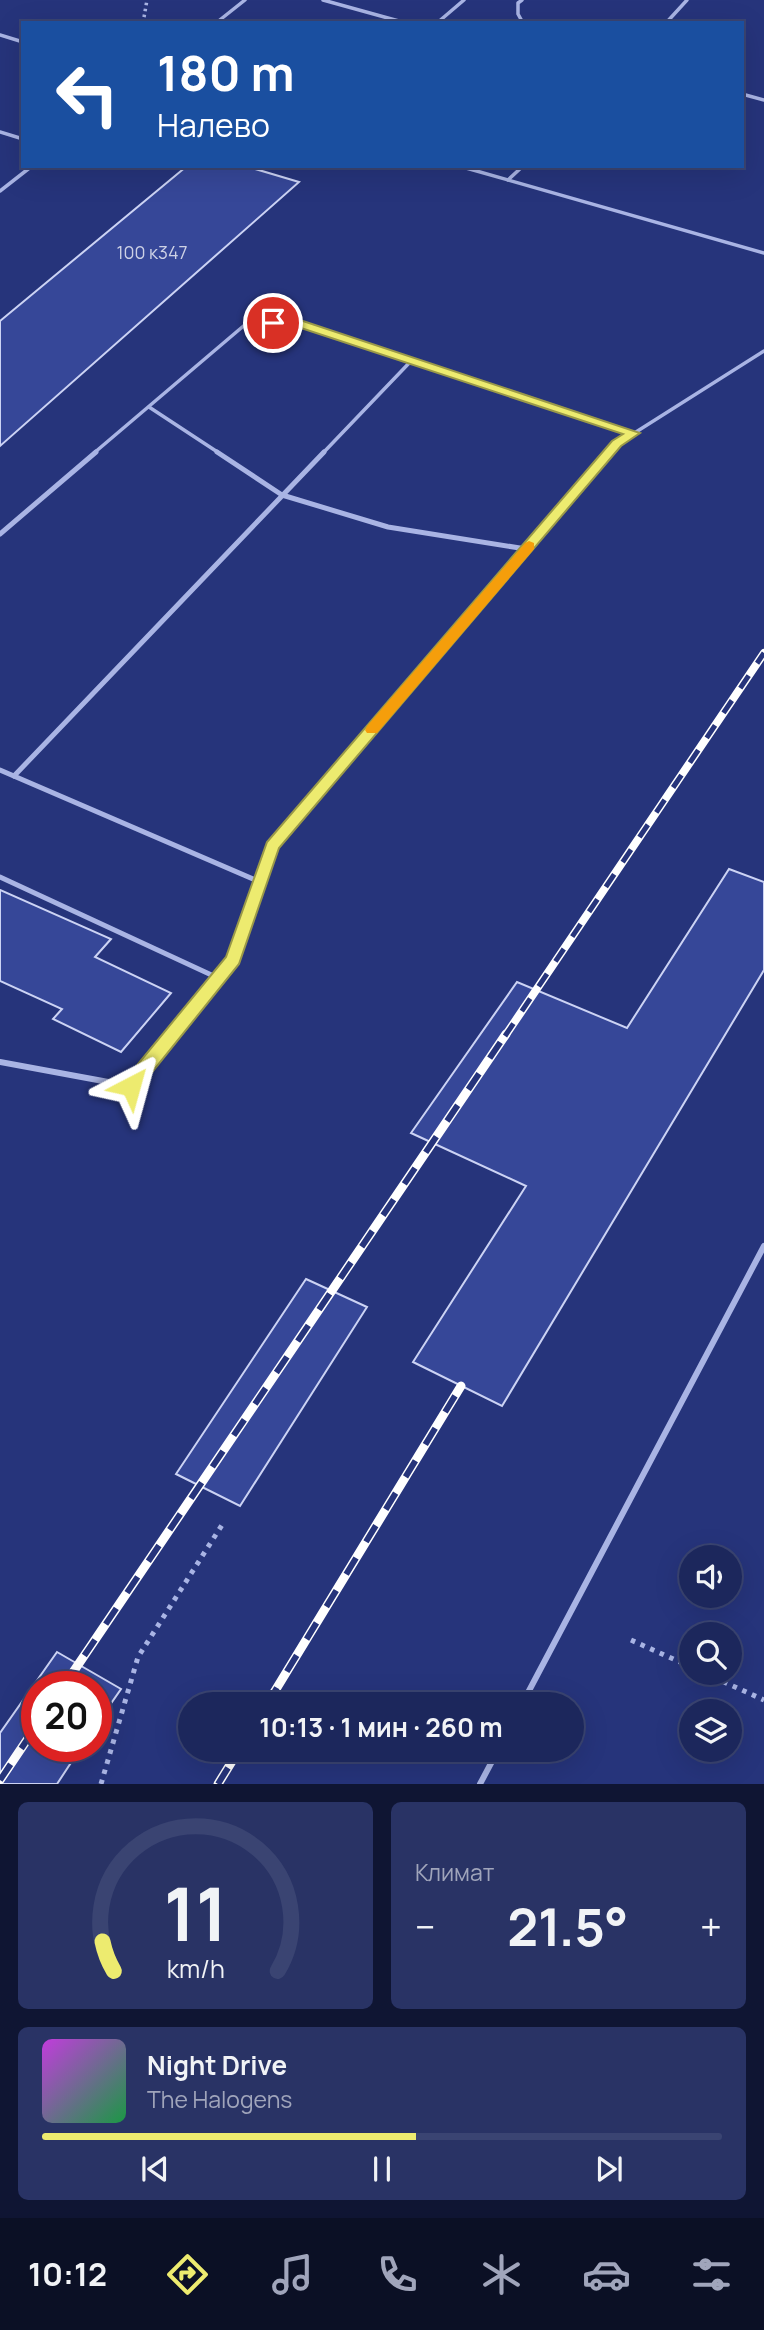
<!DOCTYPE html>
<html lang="ru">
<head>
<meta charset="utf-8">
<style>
  body { margin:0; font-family:Manrope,sans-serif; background:#293365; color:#f1f3f6; height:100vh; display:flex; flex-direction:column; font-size:26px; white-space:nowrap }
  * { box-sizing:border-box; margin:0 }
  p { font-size:23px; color:#a0a5bb }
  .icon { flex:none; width:38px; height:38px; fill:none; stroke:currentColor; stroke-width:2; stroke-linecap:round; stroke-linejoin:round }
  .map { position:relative; height:1784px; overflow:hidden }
  .sheet { display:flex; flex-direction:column; gap:18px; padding:18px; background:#0f1533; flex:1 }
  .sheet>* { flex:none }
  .guide { position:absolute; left:21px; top:21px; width:723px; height:147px; border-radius:0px; box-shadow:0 7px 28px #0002,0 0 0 2px #3a4472; background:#1a4fa0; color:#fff; overflow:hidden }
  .fabs { position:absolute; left:679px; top:1545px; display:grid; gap:14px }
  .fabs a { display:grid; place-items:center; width:63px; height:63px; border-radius:50%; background:#1c275c; box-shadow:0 7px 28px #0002,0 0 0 2px #3a4472; font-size:35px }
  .speed { position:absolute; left:21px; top:1671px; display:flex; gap:14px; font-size:35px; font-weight:700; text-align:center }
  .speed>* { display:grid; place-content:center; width:91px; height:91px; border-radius:50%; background:#1c275c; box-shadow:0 7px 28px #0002,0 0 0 2px #3a4472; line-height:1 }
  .speed .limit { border:10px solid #d22; background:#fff; color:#111 }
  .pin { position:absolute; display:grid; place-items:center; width:60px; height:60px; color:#fff; margin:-30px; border:4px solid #fff; border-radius:50%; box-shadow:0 2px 7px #0007 }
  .me { position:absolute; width:77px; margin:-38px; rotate:39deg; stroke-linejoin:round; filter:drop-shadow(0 0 5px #0008) }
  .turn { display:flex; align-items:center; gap:24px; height:147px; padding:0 21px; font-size:32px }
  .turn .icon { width:91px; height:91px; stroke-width:2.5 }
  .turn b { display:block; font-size:49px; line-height:60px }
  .big { font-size:52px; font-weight:700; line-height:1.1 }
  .sheet .tile { flex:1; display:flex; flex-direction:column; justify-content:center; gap:10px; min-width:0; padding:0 24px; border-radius:10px; background:#293365 }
  .sheet .dial { align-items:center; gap:0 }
  .dial svg { height:182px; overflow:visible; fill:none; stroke:#3a4472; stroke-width:7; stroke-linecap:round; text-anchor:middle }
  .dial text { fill:#f1f3f6; stroke:none }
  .song { display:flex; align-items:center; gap:21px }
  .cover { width:84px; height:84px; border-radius:10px; background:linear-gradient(135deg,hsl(290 70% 55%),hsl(140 70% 35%)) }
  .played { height:7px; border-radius:4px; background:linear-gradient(90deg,#edeb6f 55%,#3a4472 55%) }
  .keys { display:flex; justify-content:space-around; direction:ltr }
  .heat { display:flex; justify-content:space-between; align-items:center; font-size:38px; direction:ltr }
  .sheet .tiles { flex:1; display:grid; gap:18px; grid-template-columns:1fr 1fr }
  .tile:last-child { grid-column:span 2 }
  .trip { position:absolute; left:178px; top:1692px; width:406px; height:70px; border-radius:35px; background:#1c275c; box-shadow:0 7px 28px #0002,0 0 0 2px #3a4472; font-weight:700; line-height:70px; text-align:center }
  .dock { display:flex; height:112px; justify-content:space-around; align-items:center; background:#0b1025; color:#a0a5bb }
  .dock .icon { width:49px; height:49px }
  .dock .on { color:#edeb6f }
  .dock b { font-size:32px; color:#f1f3f6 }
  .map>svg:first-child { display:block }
  .building { fill:#364798; stroke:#ccd3f4; stroke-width:2 }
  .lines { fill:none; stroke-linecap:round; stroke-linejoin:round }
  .path-far1 { stroke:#a9b4e4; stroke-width:3.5; stroke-dasharray:2.5 3.5; stroke-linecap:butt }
  .path { stroke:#a9b4e4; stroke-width:5; stroke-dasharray:4.5 6; stroke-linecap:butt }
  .service-far2 { stroke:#a9b4e4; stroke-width:3.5 }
  .service-far1 { stroke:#a9b4e4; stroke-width:5 }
  .service { stroke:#a9b4e4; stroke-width:6 }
  .rail-far1-casing { stroke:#fff; stroke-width:8 }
  .rail-casing { stroke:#fff; stroke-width:9 }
  .rail-far1 { stroke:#26347b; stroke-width:5; stroke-dasharray:15; stroke-linecap:butt }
  .rail { stroke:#26347b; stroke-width:6; stroke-dasharray:19; stroke-linecap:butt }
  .route { fill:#edeb6f; stroke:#9a9948; stroke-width:2 }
  .slow { fill:#f59e0b }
  .labels { text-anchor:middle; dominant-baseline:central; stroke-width:7; stroke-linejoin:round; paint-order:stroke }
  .far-number-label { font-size:18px; fill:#cdd1e5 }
</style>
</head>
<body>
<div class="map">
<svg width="764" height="1784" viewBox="0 0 764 1784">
  <rect width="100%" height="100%" fill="#26347b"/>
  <g class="building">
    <path d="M187 166H245L299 182 0 446V321Z"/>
    <path d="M729 869 764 882V970L502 1406 413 1362 526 1186 411 1133 517 982 627 1028Z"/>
    <path d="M0 890 111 939 95 957 171 993 121 1052 53 1019 62 1009 0 981Z"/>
    <path d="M306 1279 367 1307 240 1506 176 1474Z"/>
    <path d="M57 1652 121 1689 96 1725V1687H37V1746H82L57 1784H0V1733Z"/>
  </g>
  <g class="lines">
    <path class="path-far1" d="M143 23 147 0"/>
    <g class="path">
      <path d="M631 1640 691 1667"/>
      <path d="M704 1673 764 1700"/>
      <path d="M101 1784 138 1657 222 1525"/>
    </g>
    <g class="service-far2">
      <path d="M323 0 406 23"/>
      <path d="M522 0 518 3V14L523 23"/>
      <path d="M216 23 245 0"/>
      <path d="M437 23 464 0"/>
      <path d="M666 23 687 0"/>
      <path d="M0 35 23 42"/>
      <path d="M742 94 764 100"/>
      <path d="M0 132 23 139"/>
      <path d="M459 166 764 253"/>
      <path d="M508 180 523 166"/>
      <path d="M0 191 32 166"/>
      <path d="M149 407 219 453"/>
      <path d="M94 453 247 323 299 324 633 433"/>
      <path d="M323 453 412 360"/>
      <path d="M609 453 617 444 764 351"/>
    </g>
    <g class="service-far1">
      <path d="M217 452 282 495 388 527 526 549"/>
      <path d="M0 534 96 452"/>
      <path d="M0 770 260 882"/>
      <path d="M14 776 324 452"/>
      <path d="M0 877 218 978"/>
      <path d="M171 1036 233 960 272 846 610 452"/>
    </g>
    <g class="service">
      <path d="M0 1062 130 1086 173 1034"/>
      <path d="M522 1704 764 1246"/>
      <path d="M480 1784 498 1750"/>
    </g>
    <g class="rail-far1-casing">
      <path id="rail-far1" d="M505 1036 764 653"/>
    </g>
    <g class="rail-casing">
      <g id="rail">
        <path d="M63 1687 506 1034"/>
        <path d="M267 1704 461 1386"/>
        <path d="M0 1780 37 1725"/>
        <path d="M218 1784 239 1750"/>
      </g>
    </g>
    <use href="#rail-far1" class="rail-far1"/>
    <use href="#rail" class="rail"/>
  </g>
  <path class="route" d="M273 320 303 321 640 433 621 446 279 848 239 964 137 1091H124L122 1086 124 1081 226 957 267 842 612 441 623 434 298 327 268 326 267 323Z"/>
  <path class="slow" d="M529 541 534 543V549L377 733H367L365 730 367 726 525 543Z"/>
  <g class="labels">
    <g class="far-number-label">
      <text x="152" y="252">100 к347</text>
    </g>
  </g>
</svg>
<div class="fabs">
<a><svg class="icon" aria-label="sound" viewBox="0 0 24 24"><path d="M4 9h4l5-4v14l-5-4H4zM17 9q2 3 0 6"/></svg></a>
<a><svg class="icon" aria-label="search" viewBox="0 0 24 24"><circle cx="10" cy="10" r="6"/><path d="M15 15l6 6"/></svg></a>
<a><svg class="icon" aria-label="layers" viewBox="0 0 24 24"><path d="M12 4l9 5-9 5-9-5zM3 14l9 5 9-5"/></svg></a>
</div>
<div class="speed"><div class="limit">20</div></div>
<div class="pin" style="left:273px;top:323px;background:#d93025"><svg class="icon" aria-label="arrive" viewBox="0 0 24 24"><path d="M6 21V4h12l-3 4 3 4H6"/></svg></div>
<svg class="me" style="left:131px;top:1086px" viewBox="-20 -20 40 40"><path d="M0-17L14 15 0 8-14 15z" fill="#edeb6f" stroke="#fff" stroke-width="4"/></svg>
<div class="trip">10:13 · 1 мин · 260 m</div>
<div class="guide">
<div class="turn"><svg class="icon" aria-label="left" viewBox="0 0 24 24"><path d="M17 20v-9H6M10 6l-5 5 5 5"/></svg><div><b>180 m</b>Налево</div></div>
</div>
</div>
<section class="sheet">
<div class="tiles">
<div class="tile dial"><svg viewBox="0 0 100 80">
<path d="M14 69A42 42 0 1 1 86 69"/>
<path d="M14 69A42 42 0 0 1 9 56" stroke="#edeb6f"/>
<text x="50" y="56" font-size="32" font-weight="700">11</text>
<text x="50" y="72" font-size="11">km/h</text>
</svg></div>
<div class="tile"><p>Климат</p>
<div class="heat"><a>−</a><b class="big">21.5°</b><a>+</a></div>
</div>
<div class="tile">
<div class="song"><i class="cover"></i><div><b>Night Drive</b><p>The Halogens</p></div></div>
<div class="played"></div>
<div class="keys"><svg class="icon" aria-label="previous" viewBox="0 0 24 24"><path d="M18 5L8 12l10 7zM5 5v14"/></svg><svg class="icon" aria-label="pause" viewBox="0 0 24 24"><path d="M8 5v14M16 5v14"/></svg><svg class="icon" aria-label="next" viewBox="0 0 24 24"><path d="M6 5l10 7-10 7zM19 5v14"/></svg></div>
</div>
</div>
</section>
<nav class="dock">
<b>10:12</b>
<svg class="icon on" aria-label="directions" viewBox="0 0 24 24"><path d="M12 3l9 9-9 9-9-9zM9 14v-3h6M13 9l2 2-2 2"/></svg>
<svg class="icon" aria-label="music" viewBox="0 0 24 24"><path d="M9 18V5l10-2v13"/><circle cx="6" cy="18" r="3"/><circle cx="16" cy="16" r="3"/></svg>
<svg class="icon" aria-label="phone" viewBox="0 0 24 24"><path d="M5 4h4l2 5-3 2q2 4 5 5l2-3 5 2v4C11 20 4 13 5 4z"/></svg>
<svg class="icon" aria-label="climate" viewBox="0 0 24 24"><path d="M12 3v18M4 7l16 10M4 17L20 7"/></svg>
<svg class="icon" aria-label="car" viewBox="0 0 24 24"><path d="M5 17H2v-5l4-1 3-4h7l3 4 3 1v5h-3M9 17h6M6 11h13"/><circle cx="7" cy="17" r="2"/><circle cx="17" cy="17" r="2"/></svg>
<svg class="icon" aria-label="filters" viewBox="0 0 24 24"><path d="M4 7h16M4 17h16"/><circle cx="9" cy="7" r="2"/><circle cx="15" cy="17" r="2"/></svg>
</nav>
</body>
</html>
